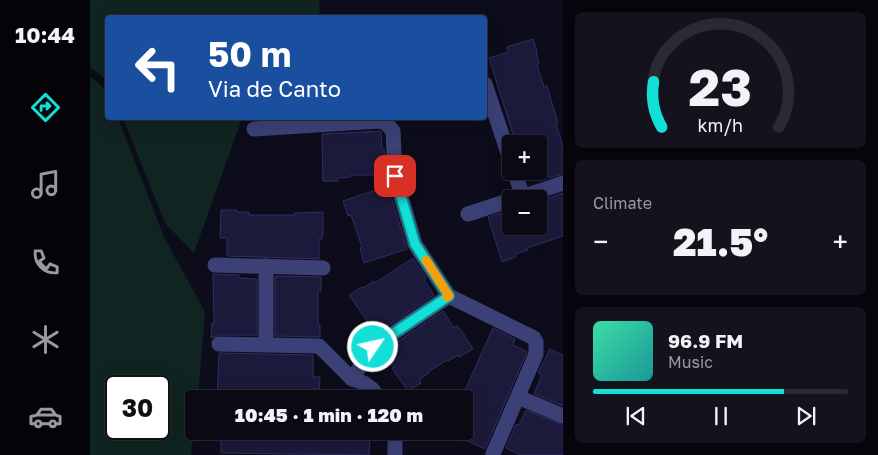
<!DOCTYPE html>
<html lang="en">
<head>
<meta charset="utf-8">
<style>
  body { margin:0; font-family:"Golos Text",sans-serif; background:#13121d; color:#f1f3f6; height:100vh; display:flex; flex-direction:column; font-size:19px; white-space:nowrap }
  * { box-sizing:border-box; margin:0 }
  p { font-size:16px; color:#999aa0 }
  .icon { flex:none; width:28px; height:28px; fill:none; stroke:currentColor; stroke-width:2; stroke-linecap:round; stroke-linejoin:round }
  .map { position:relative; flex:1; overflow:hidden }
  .panel { display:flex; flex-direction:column; gap:12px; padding:12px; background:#06050b; width:315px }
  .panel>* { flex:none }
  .guide { position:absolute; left:15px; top:15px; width:382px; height:105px; border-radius:5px; box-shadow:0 5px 20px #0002,0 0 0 1px #2a2a34; background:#1a4fa0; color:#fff; overflow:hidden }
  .tools { position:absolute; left:412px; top:135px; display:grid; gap:10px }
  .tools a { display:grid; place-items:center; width:45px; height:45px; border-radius:5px; background:#0a0914; box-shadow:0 5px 20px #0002,0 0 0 1px #2a2a34; font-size:25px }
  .speed { position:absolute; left:15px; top:375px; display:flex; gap:10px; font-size:25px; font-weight:700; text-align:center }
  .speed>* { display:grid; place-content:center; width:65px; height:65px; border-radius:50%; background:#0a0914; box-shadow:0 5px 20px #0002,0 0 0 1px #2a2a34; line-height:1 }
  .speed .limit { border:2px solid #111; border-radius:8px; background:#fff; color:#111 }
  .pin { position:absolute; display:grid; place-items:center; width:42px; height:42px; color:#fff; margin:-21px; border-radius:10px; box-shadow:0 2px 8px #0006 }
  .me { position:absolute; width:55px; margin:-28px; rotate:56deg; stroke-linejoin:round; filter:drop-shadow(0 0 4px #0008) }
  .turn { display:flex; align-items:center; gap:18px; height:105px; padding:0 20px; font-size:22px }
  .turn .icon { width:65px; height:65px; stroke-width:2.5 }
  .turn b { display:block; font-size:35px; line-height:42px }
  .big { font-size:38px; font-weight:800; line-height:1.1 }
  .panel .tile { flex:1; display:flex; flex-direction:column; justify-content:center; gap:8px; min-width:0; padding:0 18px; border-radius:8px; background:#13121d }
  .panel .dial { align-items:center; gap:0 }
  .dial svg { height:130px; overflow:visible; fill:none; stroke:#2a2a34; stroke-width:7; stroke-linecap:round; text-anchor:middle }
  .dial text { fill:#f1f3f6; stroke:none }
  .song { display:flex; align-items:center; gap:15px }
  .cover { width:60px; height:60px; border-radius:8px; background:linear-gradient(135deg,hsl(160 70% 55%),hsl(180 70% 35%)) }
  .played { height:5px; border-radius:2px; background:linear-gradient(90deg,#12dfd8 75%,#2a2a34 75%) }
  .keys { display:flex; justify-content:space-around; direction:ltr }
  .heat { display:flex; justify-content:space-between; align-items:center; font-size:28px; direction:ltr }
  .trip { position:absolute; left:95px; top:390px; width:288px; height:50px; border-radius:5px; background:#0a0914; box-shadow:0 5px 20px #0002,0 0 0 1px #2a2a34; font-weight:800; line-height:50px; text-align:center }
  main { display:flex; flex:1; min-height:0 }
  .tab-bar { display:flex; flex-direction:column; width:90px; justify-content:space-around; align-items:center; background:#040408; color:#999aa0 }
  .tab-bar .icon { width:35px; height:35px }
  .tab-bar .active { color:#12dfd8 }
  .tab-bar b { font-size:22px; color:#f1f3f6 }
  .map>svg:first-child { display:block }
  .green { fill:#102421; fill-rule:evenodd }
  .building { fill:#1c1a3a; stroke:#312e64 }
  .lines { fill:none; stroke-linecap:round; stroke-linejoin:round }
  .minor { stroke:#3b4176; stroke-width:15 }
  .route-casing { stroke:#0c918c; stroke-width:12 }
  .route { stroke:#12dfd8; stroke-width:9 }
  .slow { stroke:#f59e0b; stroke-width:9 }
</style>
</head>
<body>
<main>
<nav class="tab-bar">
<b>10:44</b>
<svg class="icon active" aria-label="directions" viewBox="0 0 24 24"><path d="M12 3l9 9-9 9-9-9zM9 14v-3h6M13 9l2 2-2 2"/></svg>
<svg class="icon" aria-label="music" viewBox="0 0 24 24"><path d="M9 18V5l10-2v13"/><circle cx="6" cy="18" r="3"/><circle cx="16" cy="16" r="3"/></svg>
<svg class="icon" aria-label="phone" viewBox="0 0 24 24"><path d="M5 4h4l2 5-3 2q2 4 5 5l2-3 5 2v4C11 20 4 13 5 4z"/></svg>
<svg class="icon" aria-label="climate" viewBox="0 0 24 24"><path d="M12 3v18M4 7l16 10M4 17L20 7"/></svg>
<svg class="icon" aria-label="car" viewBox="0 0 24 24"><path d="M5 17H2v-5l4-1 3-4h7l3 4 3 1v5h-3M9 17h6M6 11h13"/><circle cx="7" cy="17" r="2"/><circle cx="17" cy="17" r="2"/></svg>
</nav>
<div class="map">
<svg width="473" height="455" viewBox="0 0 473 455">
  <rect width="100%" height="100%" fill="#0d0c1b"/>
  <g class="green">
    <path d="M0 0H229L230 17 18 18 17 80 0 67Z"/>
    <path d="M0 77C20 91 18 94 18 118H28L74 237 115 312 108 399H104V431L101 455H0ZM26 386H69V429H26Z"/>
    <path d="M33 118H152L104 253 75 223Z"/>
  </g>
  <g class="building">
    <path d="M443 39 447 52H446L449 64 447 65 454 87 457 86 461 100 468 123 466 124 473 146V174L459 178 449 144H426L399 58 418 52 417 47Z"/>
    <path d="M291 131 292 149H294L296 175H261V177L248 178V181H233L232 134Z"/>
    <path d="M298 186 317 249 274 263 270 248 272 247 261 215 258 216 253 201Z"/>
    <path d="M473 193V236L437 248 438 250 425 254 426 257 412 262 398 217 421 210V226H449V201Z"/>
    <path d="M131 210H147V212H159V215H205V213L233 212V234L232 239H229V259L137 256V238H130Z"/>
    <path d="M323 258 336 278 334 280 344 295 286 334 259 295 272 287 273 288 284 281 285 283Z"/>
    <path d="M123 274 149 275V278L167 279V335H129L121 338 122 323H124Z"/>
    <path d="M185 276 231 277V291H228V325H230V337L185 336Z"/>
    <path d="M353 311 364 328 367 326 371 330 383 349 369 357 368 355 358 361 357 360 338 372 339 373 329 380 331 383 318 391 305 373 302 368 305 367 294 351Z"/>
    <path d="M403 328 425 339 423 345 437 352 395 449 356 431H374V399H371Z"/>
    <path d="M460 349 473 355V406L444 394 452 375 448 373Z"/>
    <path d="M129 353 223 355V377H230L229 399H127Z"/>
    <path d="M436 410 473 425V455H431L416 448 426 424 429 425Z"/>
    <path d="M131 431 280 432 279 455 131 453Z"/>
  </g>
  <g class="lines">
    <g class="minor">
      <path d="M395 84 421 162"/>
      <path d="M164 129 289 121 296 123 303 131 305 176 325 244 359 296"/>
      <path d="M424 171 433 196"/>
      <path d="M425 199 473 183"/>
      <path d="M378 214 421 200"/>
      <path d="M125 265 233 268"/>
      <path d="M359 296 444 338 446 342V354L403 454"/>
      <path d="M129 344 229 346 262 379 274 383 283 390 290 399"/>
      <path d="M176 345V266"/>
      <path d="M262 379 283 347 359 296"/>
      <path d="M428 397 473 416"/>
      <path d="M305 455V431"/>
    </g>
  </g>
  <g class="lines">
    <g class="route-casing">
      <path id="route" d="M283 347 359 296 325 244 305 176"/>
    </g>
    <use href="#route" class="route"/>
    <path class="slow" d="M336 260 359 296 357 297"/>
  </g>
</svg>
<div class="tools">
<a>+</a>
<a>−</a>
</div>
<div class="speed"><div class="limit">30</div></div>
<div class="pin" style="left:305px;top:176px;background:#d93025"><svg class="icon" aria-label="arrive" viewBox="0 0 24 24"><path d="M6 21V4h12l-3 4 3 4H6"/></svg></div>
<svg class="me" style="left:283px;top:347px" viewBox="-20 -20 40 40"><circle r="17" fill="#12dfd8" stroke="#fff" stroke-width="3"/><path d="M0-11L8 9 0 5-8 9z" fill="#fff"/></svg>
<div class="trip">10:45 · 1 min · 120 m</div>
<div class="guide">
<div class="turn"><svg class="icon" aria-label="left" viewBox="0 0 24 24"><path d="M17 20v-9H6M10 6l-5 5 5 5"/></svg><div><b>50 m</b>Via de Canto</div></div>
</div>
</div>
<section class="panel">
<div class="tile dial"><svg viewBox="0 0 100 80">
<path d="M14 69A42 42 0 1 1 86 69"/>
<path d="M14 69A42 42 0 0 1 9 41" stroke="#12dfd8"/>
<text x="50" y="56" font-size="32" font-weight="700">23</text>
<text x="50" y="72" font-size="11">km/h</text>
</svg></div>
<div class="tile"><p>Climate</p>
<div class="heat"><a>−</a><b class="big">21.5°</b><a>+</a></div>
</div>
<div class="tile">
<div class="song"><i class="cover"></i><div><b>96.9 FM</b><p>Music</p></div></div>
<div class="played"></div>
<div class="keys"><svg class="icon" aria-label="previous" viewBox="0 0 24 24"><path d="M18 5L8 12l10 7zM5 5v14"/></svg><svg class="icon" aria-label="pause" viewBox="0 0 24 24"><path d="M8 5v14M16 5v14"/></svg><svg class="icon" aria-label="next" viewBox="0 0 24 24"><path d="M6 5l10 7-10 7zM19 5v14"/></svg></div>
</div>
</section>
</main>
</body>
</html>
